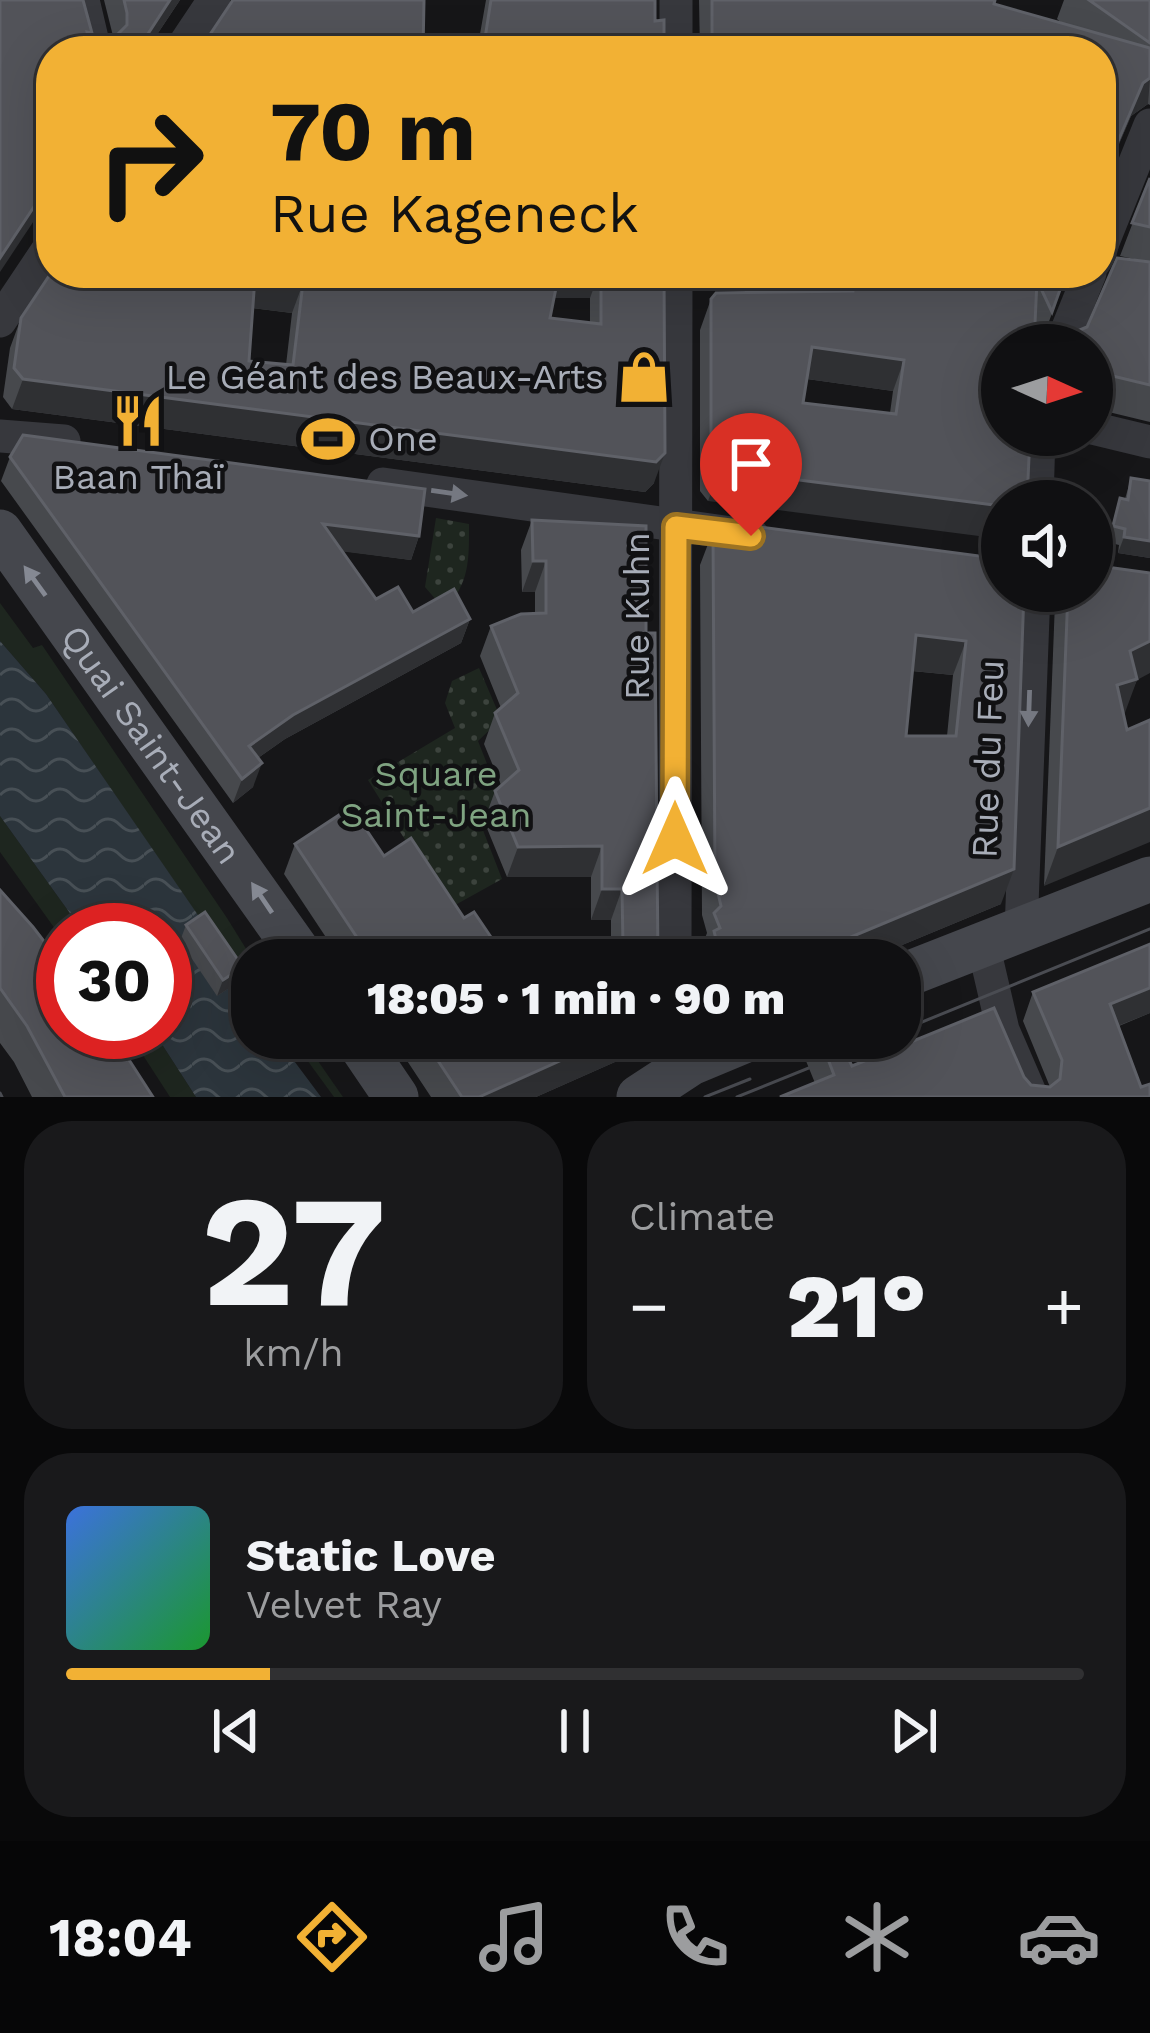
<!DOCTYPE html>
<html lang="en">
<head>
<meta charset="utf-8">
<style>
  body { margin:0; font-family:"Work Sans",sans-serif; background:#19191b; color:#f1f3f6; height:100vh; display:flex; flex-direction:column; font-size:45px; white-space:nowrap }
  * { box-sizing:border-box; margin:0 }
  p { font-size:39px; color:#9c9d9f }
  .icon { flex:none; width:66px; height:66px; fill:none; stroke:currentColor; stroke-width:2; stroke-linecap:round; stroke-linejoin:round }
  .map { position:relative; height:1097px; overflow:hidden }
  .drawer { display:flex; flex-direction:column; gap:24px; padding:24px; background:#09090a; flex:1 }
  .drawer>* { flex:none }
  .hud { position:absolute; left:36px; top:36px; width:1080px; height:252px; border-radius:48px; box-shadow:0 12px 48px #0002,0 0 0 3px #303032; background:#f2b134; color:#111; overflow:hidden }
  .needle { width:78px; rotate:93deg }
  .fabs { position:absolute; left:981px; top:324px; display:grid; gap:24px }
  .fabs a { display:grid; place-items:center; width:132px; height:132px; border-radius:50%; background:#101012; box-shadow:0 12px 48px #0002,0 0 0 3px #303032; font-size:60px }
  .speed { position:absolute; left:36px; top:903px; display:flex; gap:24px; font-size:60px; font-weight:700; text-align:center }
  .speed>* { display:grid; place-content:center; width:156px; height:156px; border-radius:50%; background:#101012; box-shadow:0 12px 48px #0002,0 0 0 3px #303032; line-height:1 }
  .speed .limit { border:18px solid #d22; background:#fff; color:#111 }
  .pin { position:absolute; display:grid; place-items:center; width:102px; height:102px; color:#fff; margin:-123px -51px; border-radius:50% 50% 50% 0; rotate:-45deg; box-shadow:0 0 12px #0007 }
  .pin .icon { rotate:45deg }
  .me { position:absolute; width:132px; margin:-66px; rotate:0deg; stroke-linejoin:round; filter:drop-shadow(0 0 9px #0008) }
  .turn { display:flex; align-items:center; gap:42px; height:252px; padding:0 36px; font-size:54px }
  .turn .icon { width:156px; height:156px; stroke-width:2.5 }
  .turn b { display:block; font-size:84px; line-height:102px }
  .big { font-size:90px; font-weight:800; line-height:1.1 }
  .drawer .tile { flex:1; display:flex; flex-direction:column; justify-content:center; gap:18px; min-width:0; padding:0 42px; border-radius:48px; background:#19191b }
  .drawer .dial { align-items:center; gap:0 }
  .dial b { font-size:156px; line-height:1 }
  .song { display:flex; align-items:center; gap:36px }
  .cover { width:144px; height:144px; border-radius:18px; background:linear-gradient(135deg,hsl(220 70% 55%),hsl(130 70% 35%)) }
  .played { height:12px; border-radius:6px; background:linear-gradient(90deg,#f2b134 20%,#303032 20%) }
  .keys { display:flex; justify-content:space-around; direction:ltr }
  .heat { display:flex; justify-content:space-between; align-items:center; font-size:66px; direction:ltr }
  .drawer .tiles { flex:1; display:grid; gap:24px; grid-template-columns:1fr 1fr }
  .tile:last-child { grid-column:span 2 }
  .trip { position:absolute; left:231px; top:939px; width:690px; height:120px; border-radius:48px; background:#101012; box-shadow:0 12px 48px #0002,0 0 0 3px #303032; font-weight:800; line-height:120px; text-align:center }
  .tab-bar { display:flex; height:192px; justify-content:space-around; align-items:center; background:#060607; color:#9c9d9f }
  .tab-bar .icon { width:84px; height:84px }
  .tab-bar .current { color:#f2b134 }
  .tab-bar b { font-size:54px; color:#f1f3f6 }
  .map>svg:first-child { display:block }
  .grass { fill:#1e261f }
  .park { fill:url(#park-dots) }
  .water { fill:url(#water-waves) }
  .lines { fill:none; stroke-linecap:round; stroke-linejoin:round }
  .street { stroke:#37383d; stroke-width:33 }
  .secondary { stroke:#45474d; stroke-width:45 }
  .tram { stroke:#4a4c52; stroke-width:3 }
  .wall { fill:#47494d; fill-rule:evenodd }
  .shaded-wall { fill:#2f3033 }
  .building { fill:#525359; stroke:#5f6168; stroke-width:3; fill-rule:evenodd }
  .oneway { fill:#757881 }
  .oneway2 { fill:#858993 }
  .route-casing { stroke:#9d7322; stroke-width:30 }
  .route { stroke:#f2b134; stroke-width:21 }
  .labels { text-anchor:middle; dominant-baseline:central; stroke-width:9; stroke-linejoin:round; paint-order:stroke }
  .poi-label { font-size:36px; fill:#a8adb8; stroke:#111113; text-anchor:end }
  .street-label { font-size:36px; fill:#a8adb8; stroke:#111113 }
  .park-label { font-size:36px; fill:#7fa381; stroke:#111113 }
</style>
</head>
<body>
<div class="map">
<svg width="1150" height="1097" viewBox="0 0 1150 1097">
  <defs>
    <pattern id="park-dots" width="8" height="8" patternUnits="userSpaceOnUse" patternTransform="scale(3)"><rect width="8" height="8" fill="#1e261f"/><path d="M2 2h.1M6 6h.1" fill="none" stroke="#3c433d" stroke-width="1.8" stroke-linecap="round"/></pattern>
    <pattern id="water-waves" width="16" height="10" patternUnits="userSpaceOnUse" patternTransform="scale(3)"><rect width="16" height="10" fill="#2c353c"/><path d="M0 5q4-4 8 0t8 0" fill="none" stroke="#485056"/></pattern>
  </defs>
  <rect width="100%" height="100%" fill="#161618"/>
  <g class="grass">
    <path d="M0 603 33 648 42 645 227 918 253 960 252 976 244 983 46 694 0 641Z"/>
    <path d="M0 816 82 930H63V940L0 852Z"/>
    <path d="M128 1032H154L196 1097H170Z"/>
    <path d="M291 1038H302L343 1097H334Z"/>
  </g>
  <g class="park">
    <path d="M436 518 469 524C469 558 470 585 444 609L425 587Z"/>
    <path d="M479 668 501 719 478 741 500 797 479 820 502 879 448 909 368 780 455 728 445 703 452 681Z"/>
  </g>
  <path class="water" d="M0 641 46 694 244 982 252 996V1038H277L321 1097H196L154 1032H165V930H82L0 816Z"/>
  <g class="lines">
    <g class="street">
      <path d="M83 0 95 51"/>
      <path d="M676 0V51"/>
      <path d="M180 51 214 0"/>
      <path d="M1101 247 1150 125"/>
      <path d="M0 321 51 245"/>
      <path d="M1061 345 1090 273"/>
      <path d="M1092 428 1150 442"/>
      <path d="M0 436 64 441"/>
      <path d="M383 484 753 536"/>
      <path d="M1037 501 1039 435"/>
      <path d="M1021 931 1034 591"/>
      <path d="M983 944 1003 1030 1032 1097"/>
      <path d="M675 960 676 273"/>
    </g>
    <g class="secondary">
      <path id="s1" d="M0 532 304 960"/>
      <path d="M900 977 1150 879"/>
      <path d="M356 1038 396 1097"/>
      <path d="M639 1097 691 1063 751 1038"/>
    </g>
    <g class="tram">
      <path d="M900 1031 1150 929"/>
      <path d="M0 1093 2 1097"/>
      <path d="M705 1097 750 1079"/>
      <path d="M737 1097 883 1038"/>
    </g>
  </g>
  <g class="wall">
    <path d="M104 0H180L146 51H110L114 40Z"/>
    <path d="M486 0H655V21L664 51H477Z"/>
    <path d="M699 0H995L994 4 1063 24 1057 19 1064 0H1150V105L1148 104 1131 116 1101 186V51H700Z"/>
    <path d="M1150 178V422L1092 408V345H1056L1062 329 1075 332 1087 327 1144 261 1120 256Z"/>
    <path d="M51 273H664L654 483 645 492 12 409 3 397 10 348 21 318ZM554 298H590V322L550 318ZM253 308 292 313 286 365 249 361Z"/>
    <path d="M700 273H1067L1041 343 1035 330 1002 435 708 501 700 491V330L711 299 772 292 700 282ZM807 379 893 391 890 413 803 403Z"/>
    <path d="M10 457 419 536 411 560 343 551 376 599 413 612 470 619 461 643 285 739 258 758 253 787 233 803 1 481Z"/>
    <path d="M1131 478 1150 481V558L1118 553 1119 545 1107 542 1120 498 1125 499Z"/>
    <path d="M532 520 646 633 658 960 611 950V920H591V877H507L484 821 495 791 501 785 484 744 495 713 501 708 480 656 491 626 535 614V592H522L521 550Z"/>
    <path d="M713 531 1002 559 1001 904 866 960H704L705 957 701 948 707 933 702 915 700 565ZM912 671 953 675 947 736H906Z"/>
    <path d="M1058 591H1092L1137 680 1044 886 1055 602Z"/>
    <path d="M295 844 384 856 495 943 489 960H341L284 874Z"/>
    <path d="M0 890 153 1097H32L14 1062 0 1043Z"/>
    <path d="M186 925 237 983 217 996 180 941Z"/>
    <path d="M1033 992 1150 1013 1119 1026 1141 1087 1150 1097 815 1083 806 1061 815 1038H838L852 1066 1024 1077 1031 1085 1050 1087 1023 1021Z"/>
    <path d="M392 1038H652L647 1052 624 1058 536 1097H431Z"/>
  </g>
  <g class="shaded-wall">
    <path d="M170 0H180L146 51H139L142 43Z"/>
    <path d="M1150 78 1148 104 1131 116 1101 186V181L1143 83Z"/>
    <path d="M51 181V195L0 272V258Z"/>
    <path d="M558 273H599L590 298H549Z"/>
    <path d="M703 273H854L843 302 700 282Z"/>
    <path d="M255 277 303 283 292 313 244 307Z"/>
    <path d="M812 347 904 360 893 391 800 378Z"/>
    <path d="M23 379 665 453 654 483 645 492 12 409Z"/>
    <path d="M720 470 1002 506V539L708 501Z"/>
    <path d="M323 524 419 536 411 560 315 548Z"/>
    <path d="M1124 537 1150 541V558L1118 553Z"/>
    <path d="M533 561H546L535 592H522Z"/>
    <path d="M470 619 461 643 285 739 241 770 249 746 293 715Z"/>
    <path d="M916 635 966 641 953 675 903 670Z"/>
    <path d="M1150 641V673L1137 680 1123 718 1103 724 1130 651Z"/>
    <path d="M262 763 253 787 233 803 242 779Z"/>
    <path d="M1150 808V842L1044 886 1058 847Z"/>
    <path d="M602 846 591 877H507L518 847Z"/>
    <path d="M1014 869 1001 904 866 960H796Z"/>
    <path d="M602 889H622L611 920H591Z"/>
    <path d="M495 943 489 960H469Z"/>
    <path d="M243 967 237 983 217 996 223 980Z"/>
    <path d="M1150 988V1013L1100 1033 1110 1004Z"/>
    <path d="M611 1038H652L647 1052 624 1058 536 1097H479Z"/>
  </g>
  <g class="building">
    <path d="M0 0H83L92 33 87 32 91 51H51V181L0 258Z"/>
    <path d="M124 0H170L142 43 115 37 127 25V13Z"/>
    <path d="M233 0H424L423 51H199Z"/>
    <path d="M491 0H655V21L664 20V51H483Z"/>
    <path d="M712 0H995L994 4 1150 48V78L1143 83 1101 181V51H712Z"/>
    <path d="M1089 0H1150V43Z"/>
    <path d="M1150 178V227L1132 223Z"/>
    <path d="M1117 258 1150 262V385L1092 371V345H1070L1062 329 1075 332 1087 327Z"/>
    <path d="M51 273H559L550 318 601 324V273H664L665 453 656 462 23 379 14 368 21 318ZM255 277 303 283 293 365 249 361Z"/>
    <path d="M854 273H1066L1052 312 1037 280 1034 345H1002V435H1030L1027 501H1002V506L720 470 711 460V299L716 293 853 291ZM812 347 904 360 896 414 803 403Z"/>
    <path d="M23 435 425 489 419 536 323 524 376 599 398 587 413 612 454 589 470 619 293 715 249 746 262 763 242 779 10 457Z"/>
    <path d="M1131 478 1150 481V541L1124 537 1125 529 1113 526 1120 498 1128 500Z"/>
    <path d="M532 520 646 526V633H655L658 960H580L623 946 622 889H602V846L518 847 495 791 519 770 495 713 518 693 491 626 521 614 546 613V561H533Z"/>
    <path d="M723 522 1002 559V591H1024L1014 869 796 960H721L714 931 720 928 714 913 721 906 715 880 713 531ZM916 635 966 641 956 736H906Z"/>
    <path d="M1092 565 1150 573V641L1130 651 1137 679 1117 685 1127 730 1150 720V808L1058 847 1068 591H1092Z"/>
    <path d="M351 807 384 856 411 838 464 918 474 912 495 943 469 960H372L295 844Z"/>
    <path d="M0 890 33 927 63 966V1032H111L153 1097H65L27 1026 0 988Z"/>
    <path d="M205 912 243 967 223 980 186 925Z"/>
    <path d="M1150 944V988L1110 1004 1141 1087 1150 1084V1097H780L834 1075 820 1038H838L852 1066 994 1008 1024 1077 1031 1085 1050 1087 1060 1079 1062 1060 1033 992Z"/>
    <path d="M423 1038H611L479 1097H462Z"/>
  </g>
  <defs><path id="oneway-solid" d="M-6-.8H1V-3.2L6.5 0L1 3.2V.8H-6Z" transform="scale(3)"/></defs>
  <g class="oneway">
    <use href="#oneway-solid" transform="translate(449 493) rotate(8)"/>
    <use href="#oneway-solid" transform="translate(1029 708) rotate(92)"/>
  </g>
  <g class="oneway2">
    <use href="#oneway-solid" transform="translate(35 581) rotate(-126)"/>
    <use href="#oneway-solid" transform="translate(262 898) rotate(-124)"/>
  </g>
  <g class="lines">
    <g class="route-casing">
      <path id="route" d="M675 839 676 527 751 536"/>
    </g>
    <use href="#route" class="route"/>
  </g>
  <defs>
    <g id="shop-bare" transform="scale(4.14)"><path d="M-5-2.5h2.3a2.7 3.5 0 0 1 5.4 0H5L5.5 6h-11ZM-1.5-2.5h3a1.5 2.3 0 0 0-3 0Z" fill="#f2b134" stroke="#111113" stroke-width="2.5" paint-order="stroke"/></g>
    <g id="restaurant-bare" transform="scale(4.14)"><path d="M-5-6h1v4h1v-4h1v4h1v-4h1v5L-1.5 .5V6h-2V.5L-5-1ZM5-6V6H3V1.5H1.5Q1.5-4 5-6Z" fill="#f2b134" stroke="#111113" stroke-width="2.5" paint-order="stroke"/></g>
    <g id="stadium-bare" transform="scale(4.14)"><path d="M0-5a6.5 5 0 1 0 0 10a6.5 5 0 1 0 0-10ZM-3.5-1.8h7v3.6h-7Z" fill="#f2b134" stroke="#111113" stroke-width="2.5" paint-order="stroke"/></g>
  </defs>
  <g fill-rule="evenodd">
    <use href="#shop-bare" x="644" y="377"/>
    <use href="#restaurant-bare" x="138" y="421"/>
    <use href="#stadium-bare" x="328" y="439"/>
  </g>
  <g class="labels">
    <g class="poi-label">
      <text x="604" y="377">Le Géant des Beaux-Arts</text>
      <text x="368" y="439" text-anchor="start">One</text>
      <text x="138" y="477" text-anchor="middle">Baan Thaï</text>
    </g>
    <g class="street-label">
      <text transform="translate(637 616) rotate(-90)">Rue Kuhn</text>
      <text stroke="none"><textPath href="#s1" startOffset="261">Quai Saint-Jean</textPath></text>
      <text transform="translate(988 759) rotate(-88)">Rue du Feu</text>
    </g>
    <g class="park-label">
      <text x="436" y="774">Square<tspan x="436" dy="41">Saint-Jean</tspan></text>
    </g>
  </g>
</svg>
<div class="fabs">
<a><svg class="needle" viewBox="-14 -14 28 28"><path d="M0-13l5 13h-10z" fill="#e53935"/><path d="M0 13l5-13h-10z" fill="#9c9d9f"/></svg></a>
<a><svg class="icon" aria-label="sound" viewBox="0 0 24 24"><path d="M4 9h4l5-4v14l-5-4H4zM17 9q2 3 0 6"/></svg></a>
</div>
<div class="speed"><div class="limit">30</div></div>
<div class="pin" style="left:751px;top:536px;background:#d93025"><svg class="icon" aria-label="arrive" viewBox="0 0 24 24"><path d="M6 21V4h12l-3 4 3 4H6"/></svg></div>
<svg class="me" style="left:675px;top:839px" viewBox="-20 -20 40 40"><path d="M0-17L14 15 0 8-14 15z" fill="#f2b134" stroke="#fff" stroke-width="4"/></svg>
<div class="trip">18:05 · 1 min · 90 m</div>
<div class="hud">
<div class="turn"><svg class="icon" aria-label="right" viewBox="0 0 24 24"><path d="M7 20v-9h11M14 6l5 5-5 5"/></svg><div><b>70 m</b>Rue Kageneck</div></div>
</div>
</div>
<section class="drawer">
<div class="tiles">
<div class="tile dial"><b>27</b><p>km/h</p></div>
<div class="tile"><p>Climate</p>
<div class="heat"><a>−</a><b class="big">21°</b><a>+</a></div>
</div>
<div class="tile">
<div class="song"><i class="cover"></i><div><b>Static Love</b><p>Velvet Ray</p></div></div>
<div class="played"></div>
<div class="keys"><svg class="icon" aria-label="previous" viewBox="0 0 24 24"><path d="M18 5L8 12l10 7zM5 5v14"/></svg><svg class="icon" aria-label="pause" viewBox="0 0 24 24"><path d="M8 5v14M16 5v14"/></svg><svg class="icon" aria-label="next" viewBox="0 0 24 24"><path d="M6 5l10 7-10 7zM19 5v14"/></svg></div>
</div>
</div>
</section>
<nav class="tab-bar">
<b>18:04</b>
<svg class="icon current" aria-label="directions" viewBox="0 0 24 24"><path d="M12 3l9 9-9 9-9-9zM9 14v-3h6M13 9l2 2-2 2"/></svg>
<svg class="icon" aria-label="music" viewBox="0 0 24 24"><path d="M9 18V5l10-2v13"/><circle cx="6" cy="18" r="3"/><circle cx="16" cy="16" r="3"/></svg>
<svg class="icon" aria-label="phone" viewBox="0 0 24 24"><path d="M5 4h4l2 5-3 2q2 4 5 5l2-3 5 2v4C11 20 4 13 5 4z"/></svg>
<svg class="icon" aria-label="climate" viewBox="0 0 24 24"><path d="M12 3v18M4 7l16 10M4 17L20 7"/></svg>
<svg class="icon" aria-label="car" viewBox="0 0 24 24"><path d="M5 17H2v-5l4-1 3-4h7l3 4 3 1v5h-3M9 17h6M6 11h13"/><circle cx="7" cy="17" r="2"/><circle cx="17" cy="17" r="2"/></svg>
</nav>
</body>
</html>
